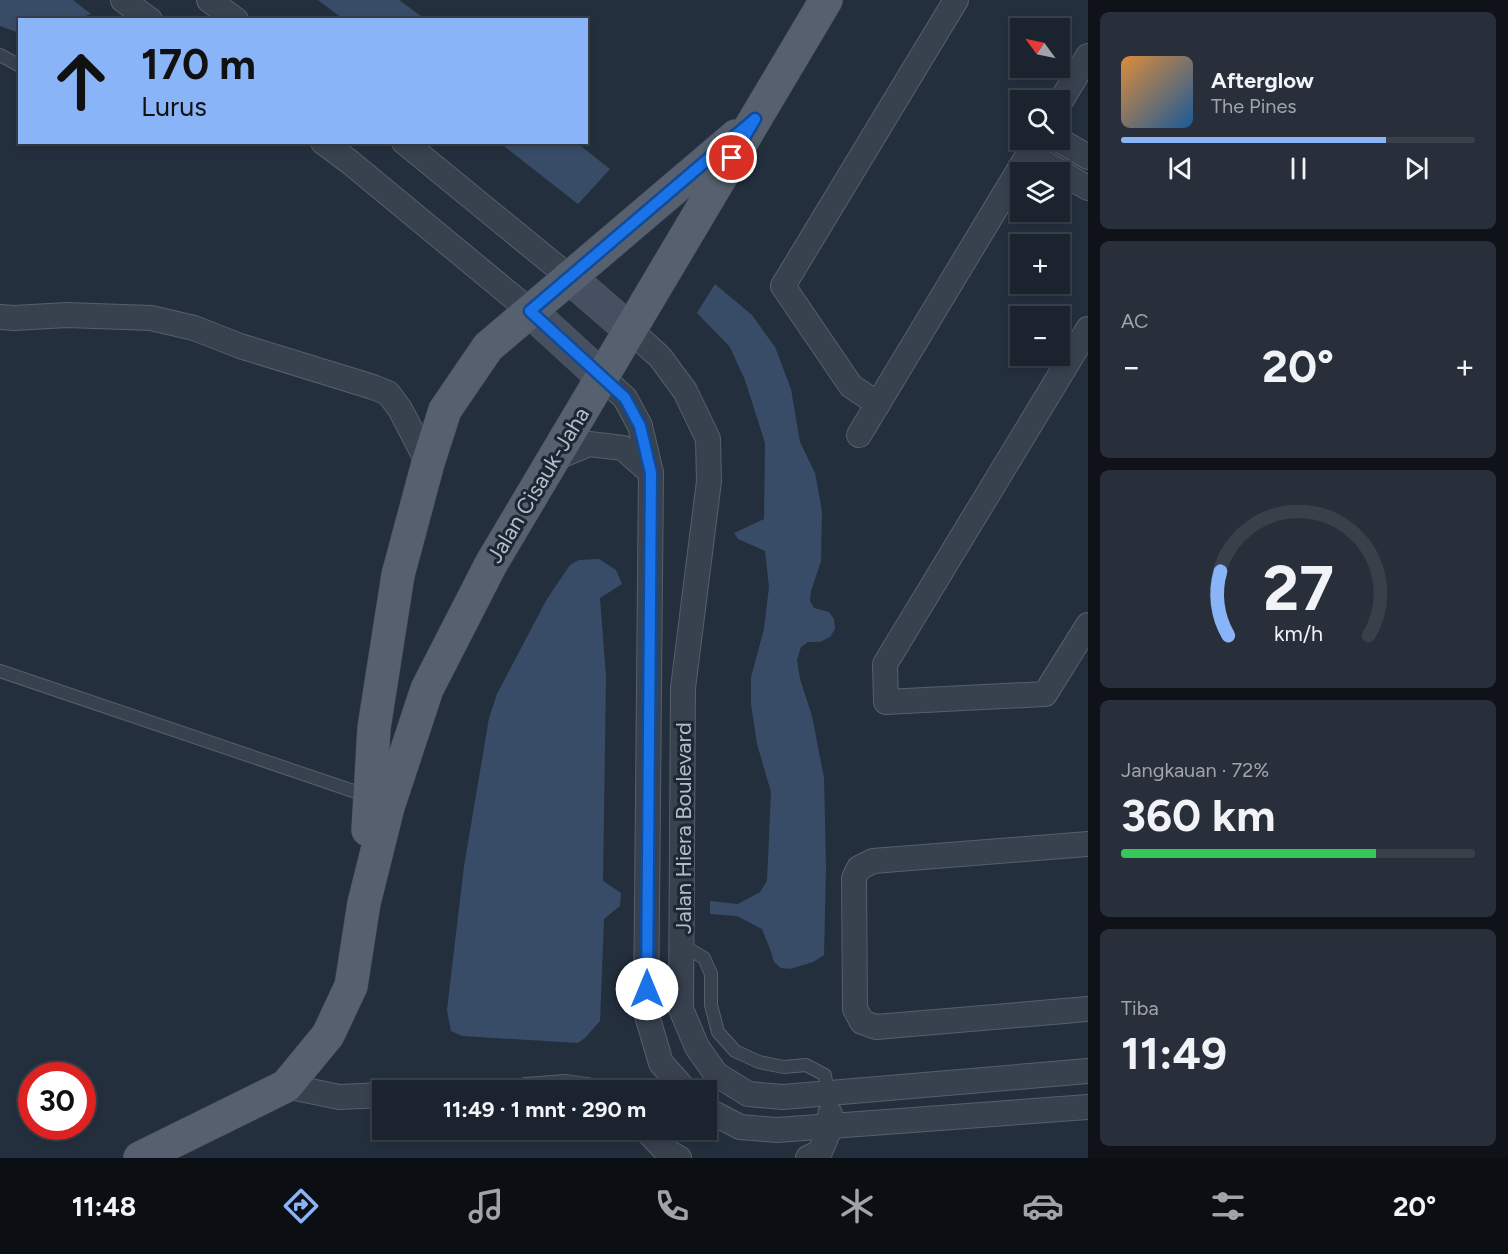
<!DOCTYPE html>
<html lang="id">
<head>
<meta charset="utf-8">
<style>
  body { margin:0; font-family:Figtree,sans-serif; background:#282f3a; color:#f1f3f6; height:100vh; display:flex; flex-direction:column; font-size:22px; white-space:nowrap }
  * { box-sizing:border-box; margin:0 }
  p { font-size:20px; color:#a0a4aa }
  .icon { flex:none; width:33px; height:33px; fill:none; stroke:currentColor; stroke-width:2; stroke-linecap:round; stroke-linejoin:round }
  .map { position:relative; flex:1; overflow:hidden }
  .sheet { display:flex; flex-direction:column; gap:12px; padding:12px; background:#0f1319; width:420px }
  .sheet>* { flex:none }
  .hud { position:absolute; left:18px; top:18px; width:570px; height:126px; border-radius:0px; box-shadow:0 3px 9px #0003,0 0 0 2px #39404a; background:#8ab4f8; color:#111; overflow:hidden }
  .needle { width:39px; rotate:303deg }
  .fabs { position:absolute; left:1010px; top:18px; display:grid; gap:12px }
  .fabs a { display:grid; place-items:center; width:60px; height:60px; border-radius:0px; background:#1b232e; box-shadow:0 3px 9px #0003,0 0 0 2px #39404a; font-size:30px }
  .speed { position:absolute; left:18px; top:1062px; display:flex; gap:12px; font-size:30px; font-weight:700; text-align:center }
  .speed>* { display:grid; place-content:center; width:78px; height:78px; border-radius:50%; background:#1b232e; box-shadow:0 3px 9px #0003,0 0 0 2px #39404a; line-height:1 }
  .speed .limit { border:9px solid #d22; background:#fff; color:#111 }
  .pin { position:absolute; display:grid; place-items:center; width:51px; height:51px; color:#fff; margin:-26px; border:3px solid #fff; border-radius:50%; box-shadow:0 2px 6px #0007 }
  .me { position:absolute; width:66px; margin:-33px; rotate:0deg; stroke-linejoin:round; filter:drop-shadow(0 0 4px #0008) }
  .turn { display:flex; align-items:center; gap:21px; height:126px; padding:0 24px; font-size:27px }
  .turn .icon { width:78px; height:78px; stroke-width:2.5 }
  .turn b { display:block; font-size:42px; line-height:51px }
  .big { font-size:45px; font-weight:700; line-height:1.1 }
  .sheet .tile { flex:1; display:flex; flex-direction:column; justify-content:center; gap:9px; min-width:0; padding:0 21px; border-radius:9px; background:#282f3a }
  .sheet .dial { align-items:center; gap:0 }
  .dial svg { height:156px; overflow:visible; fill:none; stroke:#39404a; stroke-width:7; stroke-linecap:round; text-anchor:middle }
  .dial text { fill:#f1f3f6; stroke:none }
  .song { display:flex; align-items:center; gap:18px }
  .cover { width:72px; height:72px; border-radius:9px; background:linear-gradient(135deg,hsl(30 70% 55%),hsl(210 70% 35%)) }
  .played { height:6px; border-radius:3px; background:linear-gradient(90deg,#8ab4f8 75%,#39404a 75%) }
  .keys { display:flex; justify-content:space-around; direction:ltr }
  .heat { display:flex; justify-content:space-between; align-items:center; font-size:33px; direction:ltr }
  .charge { height:9px; border-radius:4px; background:linear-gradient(90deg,#34c759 72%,#39404a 0) }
  .trip { position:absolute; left:372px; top:1080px; width:345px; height:60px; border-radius:0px; background:#1b232e; box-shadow:0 3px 9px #0003,0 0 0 2px #39404a; font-weight:700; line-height:60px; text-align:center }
  .tabs { display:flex; height:96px; justify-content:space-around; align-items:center; background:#0b0e12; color:#a0a4aa }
  .tabs .icon { width:42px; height:42px }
  .tabs .active { color:#8ab4f8 }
  .tabs b { font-size:27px; color:#f1f3f6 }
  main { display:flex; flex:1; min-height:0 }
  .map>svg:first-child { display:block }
  .water { fill:#394c67 }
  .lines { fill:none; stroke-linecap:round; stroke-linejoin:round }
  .service-casing { stroke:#565f6c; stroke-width:14 }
  .minor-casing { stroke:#565f6c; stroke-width:26 }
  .secondary-casing { stroke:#565f6c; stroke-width:34 }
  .primary-casing { stroke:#414a57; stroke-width:34 }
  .service { stroke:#38414e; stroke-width:12 }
  .minor { stroke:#38414e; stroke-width:24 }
  .secondary { stroke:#465061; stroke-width:33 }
  .primary { stroke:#56606e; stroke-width:33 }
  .route-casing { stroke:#114b97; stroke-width:15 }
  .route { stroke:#1a73e8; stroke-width:10 }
  .labels { text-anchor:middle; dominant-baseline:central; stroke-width:6; stroke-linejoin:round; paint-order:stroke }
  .street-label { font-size:22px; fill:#b4bcc9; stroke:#1d2633 }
</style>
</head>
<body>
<main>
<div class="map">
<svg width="1088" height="1158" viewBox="0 0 1088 1158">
  <rect width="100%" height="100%" fill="#242f3e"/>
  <g class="water">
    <path d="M0 0H73L91 14 77 19 20 20 19 33 0 26Z"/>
    <path d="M318 0H399L425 19H343Z"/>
    <path d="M500 143H577L610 169 578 204Z"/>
    <path d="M715 284 752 315 775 347 791 389 800 442 815 473 822 511 821 561 811 591 810 601 814 608 829 612 834 619 835 629 830 637 820 642H808L801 647 797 660 800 679 812 716 824 778 826 866 824 955 813 962 790 969 781 968 774 962 770 949 762 929 737 916 710 914V901L738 904 760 892 767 881 771 792 757 744 751 704V677L764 629 769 587 765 551 738 539 734 533 764 519 765 443 745 380 730 347 697 313Z"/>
    <path d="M599 559 616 570 622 584 600 598 606 677 603 881 621 893 620 906 604 919 600 1021 585 1038 578 1043 462 1036 451 1031 447 1010 464 866 489 718 497 694 547 599 570 565 579 560Z"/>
  </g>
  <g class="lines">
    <g class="service-casing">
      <g id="service">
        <path d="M0 55 20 66"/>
        <path d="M0 671 368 796"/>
        <path d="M682 945 704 958 711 974V1005L718 1032 735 1051 759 1062 784 1067 806 1065 825 1075 828 1094"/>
      </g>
    </g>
    <g class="minor-casing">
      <g id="minor">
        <path d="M123 0 150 20"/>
        <path d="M209 0 236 20"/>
        <path d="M1059 104 1088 56"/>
        <path d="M1059 140 1088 157"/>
        <path d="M323 142 351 163 530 311"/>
        <path d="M404 142 569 277"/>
        <path d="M1029 154 1088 188"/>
        <path d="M0 317 14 318 67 315 151 318 194 328 240 346 373 387 388 393 400 409 428 463"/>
        <path d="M1088 329 885 664 886 702 1045 694 1088 625"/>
        <path d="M630 330 660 357 685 391 708 439 709 481 683 688 681 1009 697 1047 716 1074 748 1094 783 1097 1088 1071"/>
        <path d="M602 377 625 398 640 426 651 473 646 1012 661 1063 685 1090"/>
        <path d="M878 404 851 386 783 286 956 0"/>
        <path d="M859 435 1037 140"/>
        <path d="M553 459 589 444 623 448 651 473"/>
        <path d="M1088 844 873 861 859 868 854 878 855 1009 862 1022 876 1027 1088 1009"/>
        <path d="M286 1086 339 1097 382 1095"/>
        <path d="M526 1090 566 1087 587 1090"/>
        <path d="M706 1109 740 1127 777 1130 1088 1107"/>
        <path d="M646 1130 666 1151 679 1158"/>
        <path d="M808 1158 820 1152 831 1126 830 1114"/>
      </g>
    </g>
    <g class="secondary-casing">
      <g id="secondary">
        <path d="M569 277 630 330"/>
        <path d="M530 311 602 377"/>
      </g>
    </g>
    <g class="primary-casing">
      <g id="primary">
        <path d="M368 830 374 728 398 575 428 463 445 410 488 347 736 136"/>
        <path d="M140 1158 286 1086 328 1035 351 986 364 903 388 807 427 689 491 564 826 0"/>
      </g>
    </g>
    <use href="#service" class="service"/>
    <use href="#minor" class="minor"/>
    <use href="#secondary" class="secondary"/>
    <use href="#primary" class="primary"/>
  </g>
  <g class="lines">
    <g class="route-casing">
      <path id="route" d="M647 989 651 473 640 426 625 398 530 311 755 119 732 158"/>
    </g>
    <use href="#route" class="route"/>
  </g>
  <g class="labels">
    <g class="street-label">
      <text transform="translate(538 485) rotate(-59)">Jalan Cisauk-Jaha</text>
      <text transform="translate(683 828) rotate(-90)">Jalan Hiera Boulevard</text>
    </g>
  </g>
</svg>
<div class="fabs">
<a><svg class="needle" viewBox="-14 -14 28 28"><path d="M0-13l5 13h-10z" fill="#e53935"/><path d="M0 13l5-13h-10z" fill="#a0a4aa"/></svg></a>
<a><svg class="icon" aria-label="search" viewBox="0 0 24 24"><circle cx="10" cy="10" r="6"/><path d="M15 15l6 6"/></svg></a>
<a><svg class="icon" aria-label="layers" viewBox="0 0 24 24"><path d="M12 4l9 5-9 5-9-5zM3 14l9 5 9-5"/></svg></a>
<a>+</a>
<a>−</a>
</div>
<div class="speed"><div class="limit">30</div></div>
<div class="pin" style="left:732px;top:158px;background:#d93025"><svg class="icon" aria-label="arrive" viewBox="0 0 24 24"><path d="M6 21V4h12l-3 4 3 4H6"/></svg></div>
<svg class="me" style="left:647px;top:989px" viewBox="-20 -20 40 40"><circle r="19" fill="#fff"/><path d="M0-13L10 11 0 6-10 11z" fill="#1a73e8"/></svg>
<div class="trip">11:49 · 1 mnt · 290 m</div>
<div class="hud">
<div class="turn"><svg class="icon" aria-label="ahead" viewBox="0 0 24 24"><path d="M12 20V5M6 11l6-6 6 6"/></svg><div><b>170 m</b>Lurus</div></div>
</div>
</div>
<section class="sheet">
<div class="tile">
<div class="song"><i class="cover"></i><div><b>Afterglow</b><p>The Pines</p></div></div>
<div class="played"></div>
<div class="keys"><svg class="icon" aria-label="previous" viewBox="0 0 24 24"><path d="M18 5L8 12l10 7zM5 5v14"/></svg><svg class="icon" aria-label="pause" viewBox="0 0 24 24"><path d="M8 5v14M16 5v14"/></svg><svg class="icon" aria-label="next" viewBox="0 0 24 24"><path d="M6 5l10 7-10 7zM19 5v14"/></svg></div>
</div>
<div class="tile"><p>AC</p>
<div class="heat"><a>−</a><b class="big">20°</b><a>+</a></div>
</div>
<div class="tile dial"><svg viewBox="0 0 100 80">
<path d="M14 69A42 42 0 1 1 86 69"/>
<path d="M14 69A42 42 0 0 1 10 36" stroke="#8ab4f8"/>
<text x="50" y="56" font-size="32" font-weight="700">27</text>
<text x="50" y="72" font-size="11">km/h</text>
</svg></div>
<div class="tile"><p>Jangkauan · 72%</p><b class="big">360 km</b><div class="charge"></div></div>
<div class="tile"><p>Tiba</p><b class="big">11:49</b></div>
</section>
</main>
<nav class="tabs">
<b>11:48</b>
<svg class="icon active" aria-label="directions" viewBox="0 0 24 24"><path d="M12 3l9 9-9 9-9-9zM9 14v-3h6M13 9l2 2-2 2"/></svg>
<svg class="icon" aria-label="music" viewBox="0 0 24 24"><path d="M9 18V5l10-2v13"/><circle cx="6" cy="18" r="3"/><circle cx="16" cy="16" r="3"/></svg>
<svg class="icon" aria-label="phone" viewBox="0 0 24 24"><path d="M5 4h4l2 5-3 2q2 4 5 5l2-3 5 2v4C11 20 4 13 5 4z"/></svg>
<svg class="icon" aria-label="climate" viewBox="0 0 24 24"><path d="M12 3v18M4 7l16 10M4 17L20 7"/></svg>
<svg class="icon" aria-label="car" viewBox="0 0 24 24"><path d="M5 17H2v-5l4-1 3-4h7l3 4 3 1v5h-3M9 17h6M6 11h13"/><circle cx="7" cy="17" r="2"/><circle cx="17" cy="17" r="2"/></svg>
<svg class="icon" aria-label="filters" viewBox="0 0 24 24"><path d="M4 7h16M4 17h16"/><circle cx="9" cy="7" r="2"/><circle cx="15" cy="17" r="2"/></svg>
<b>20°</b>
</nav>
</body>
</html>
